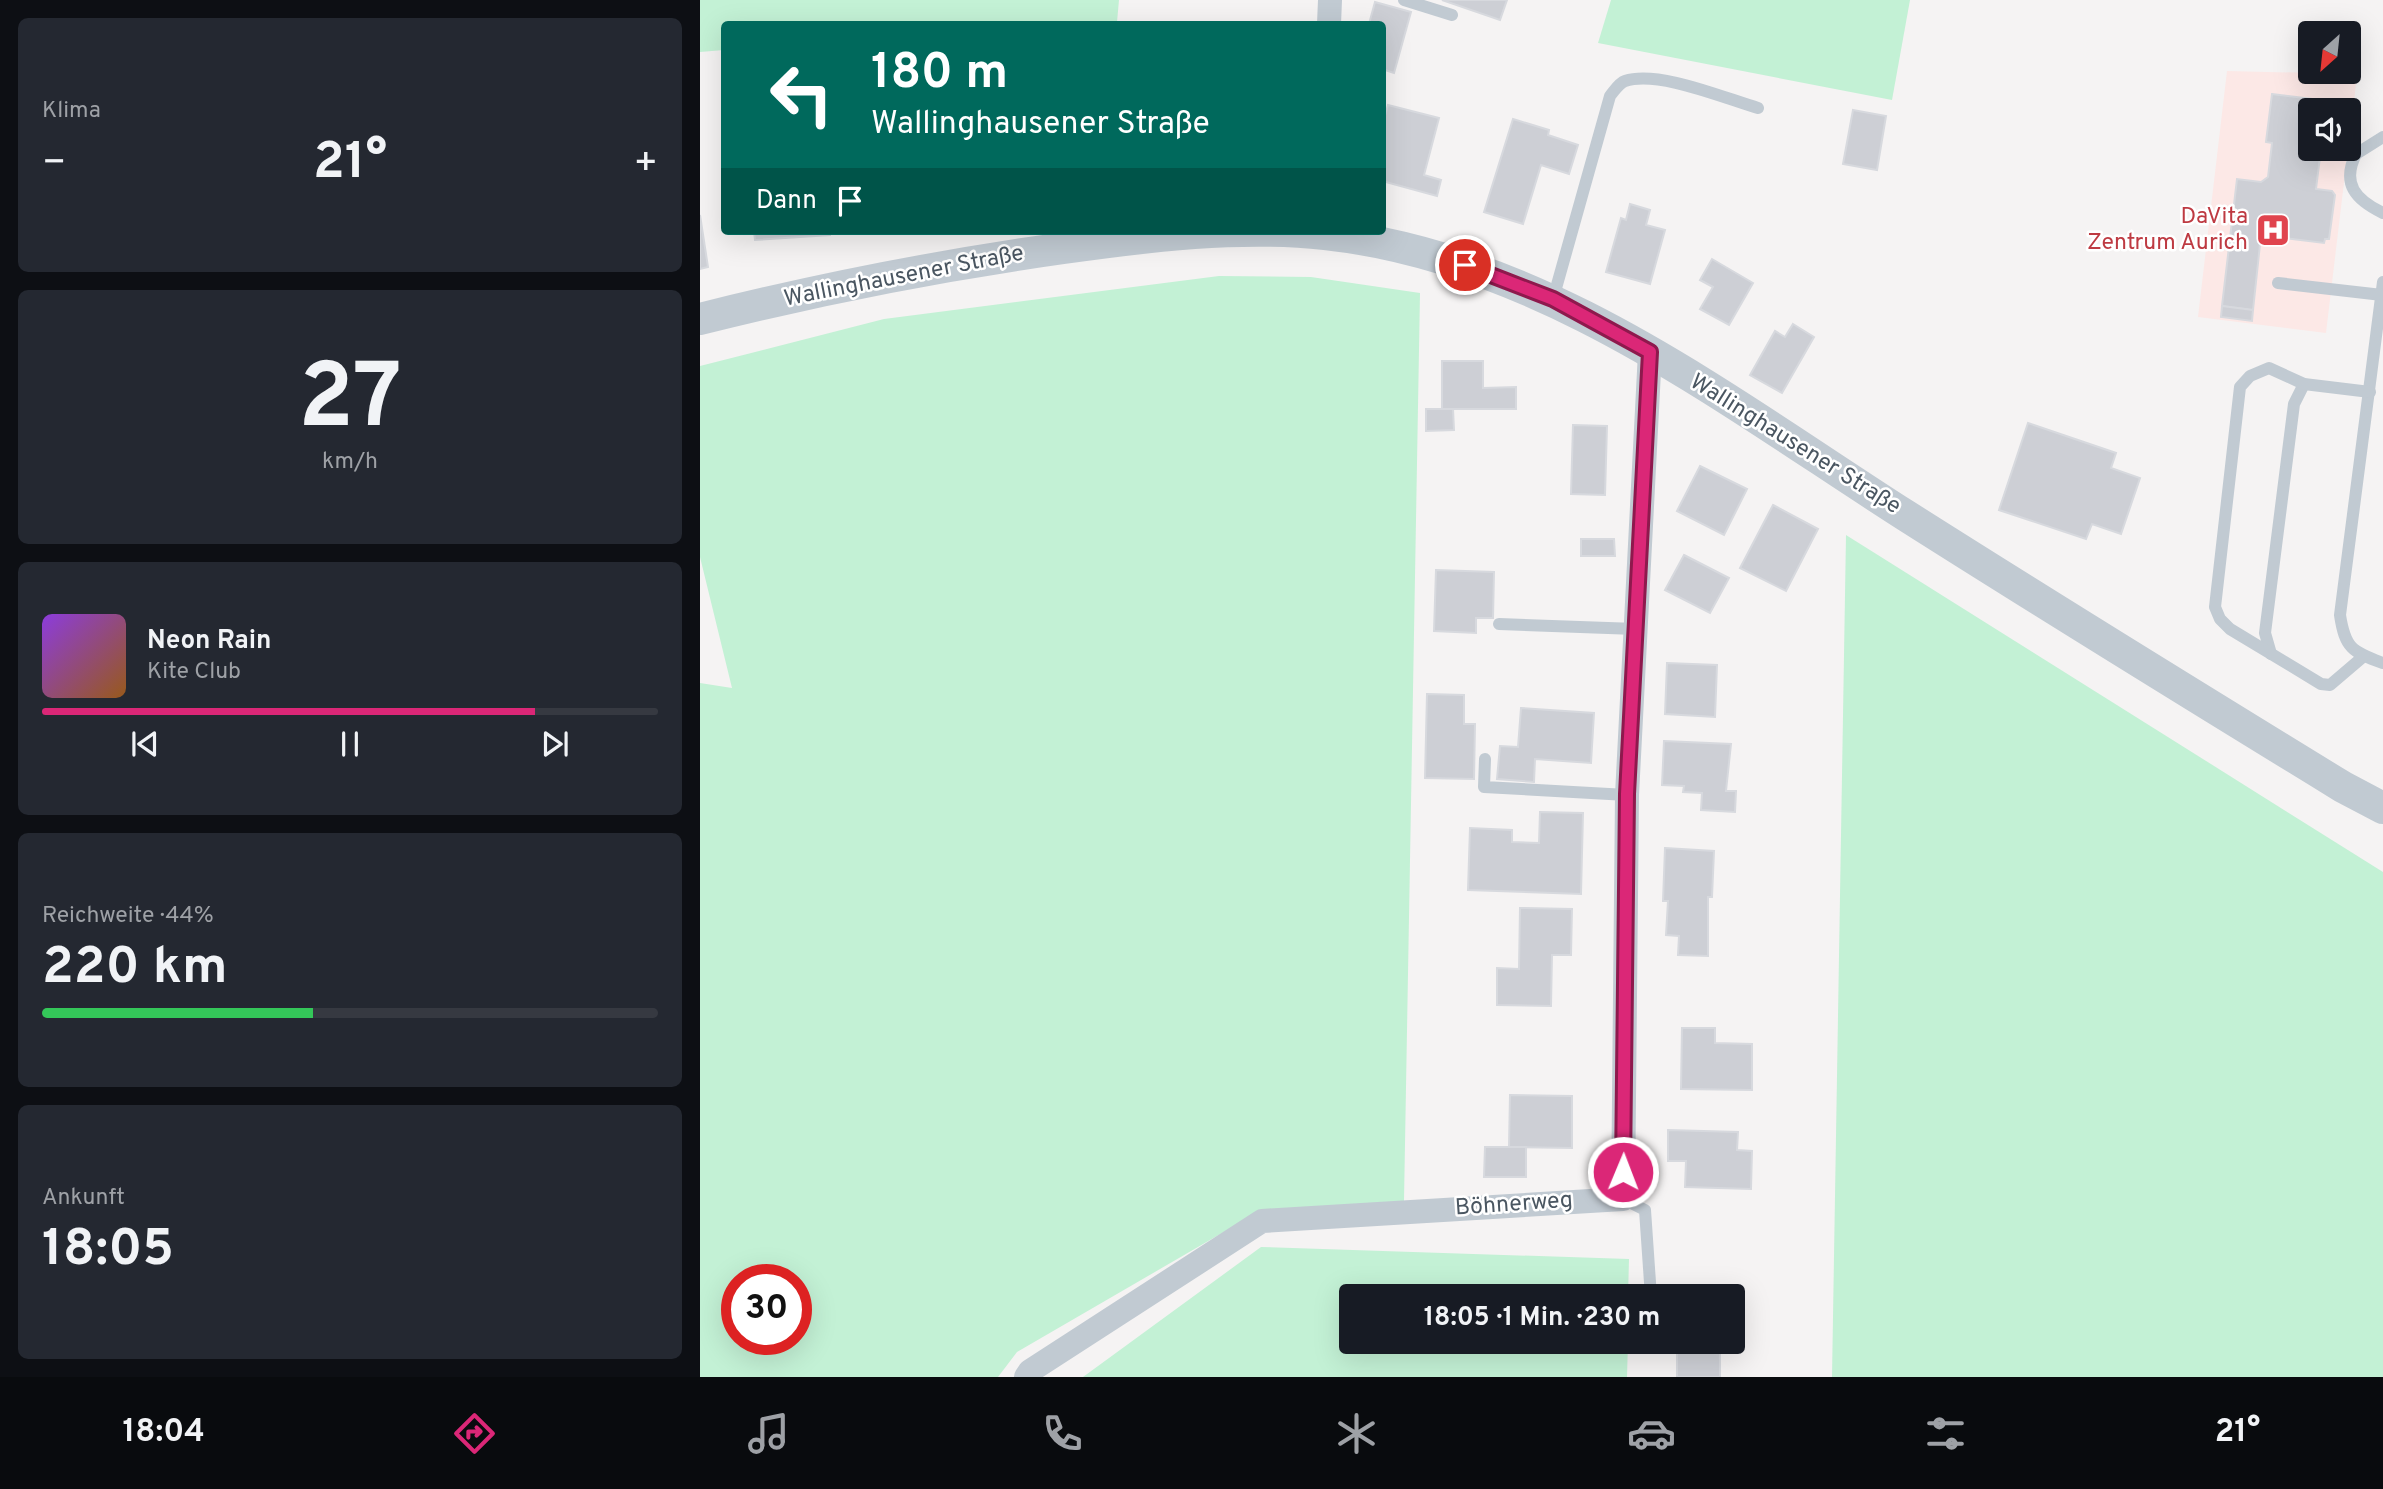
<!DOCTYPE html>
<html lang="de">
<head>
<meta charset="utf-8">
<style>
  body { margin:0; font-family:Overpass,sans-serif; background:#242831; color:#f1f3f6; height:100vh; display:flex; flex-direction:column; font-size:26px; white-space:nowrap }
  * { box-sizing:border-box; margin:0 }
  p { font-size:23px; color:#9ea1a6 }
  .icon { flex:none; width:38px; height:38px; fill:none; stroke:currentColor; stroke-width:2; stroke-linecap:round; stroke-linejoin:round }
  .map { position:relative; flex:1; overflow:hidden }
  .drawer { display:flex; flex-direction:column; gap:18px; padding:18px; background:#0d0f14; width:700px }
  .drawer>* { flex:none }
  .hud { position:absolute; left:21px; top:21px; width:665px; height:214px; border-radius:7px; box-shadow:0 7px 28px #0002; background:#00695c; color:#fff; overflow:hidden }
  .needle { width:46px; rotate:207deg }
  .buttons { position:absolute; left:1598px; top:21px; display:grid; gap:14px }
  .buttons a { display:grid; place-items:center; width:63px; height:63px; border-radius:7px; background:#171b24; box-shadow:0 7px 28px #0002; font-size:35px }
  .speed { position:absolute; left:21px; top:1264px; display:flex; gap:14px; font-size:35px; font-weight:700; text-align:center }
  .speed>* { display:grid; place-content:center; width:91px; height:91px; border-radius:50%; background:#171b24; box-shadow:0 7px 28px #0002; line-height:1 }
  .speed .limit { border:10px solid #d22; background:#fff; color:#111 }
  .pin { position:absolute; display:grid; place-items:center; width:60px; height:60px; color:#fff; margin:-30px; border:4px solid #fff; border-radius:50%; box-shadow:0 2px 7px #0007 }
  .me { position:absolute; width:77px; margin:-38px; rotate:1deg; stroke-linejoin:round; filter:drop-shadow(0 0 5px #0008) }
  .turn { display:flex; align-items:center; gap:24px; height:147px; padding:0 35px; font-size:32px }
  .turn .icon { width:91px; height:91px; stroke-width:2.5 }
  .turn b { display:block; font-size:49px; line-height:60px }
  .then { display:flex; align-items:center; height:66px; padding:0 35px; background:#0003; gap:14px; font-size:26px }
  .big { font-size:52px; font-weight:700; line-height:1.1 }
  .drawer .widget { flex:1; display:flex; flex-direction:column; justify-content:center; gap:10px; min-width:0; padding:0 24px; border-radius:10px; background:#242831 }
  .drawer .dial { align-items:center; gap:0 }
  .dial b { font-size:91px; line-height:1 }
  .song { display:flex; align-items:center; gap:21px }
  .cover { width:84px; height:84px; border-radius:10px; background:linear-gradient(135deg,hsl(270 70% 55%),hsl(30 70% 35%)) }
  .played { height:7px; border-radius:4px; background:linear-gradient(90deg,#db2777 80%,#363941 80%) }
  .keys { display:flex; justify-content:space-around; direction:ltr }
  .heat { display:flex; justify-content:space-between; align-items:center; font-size:38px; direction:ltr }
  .charge { height:10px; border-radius:5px; background:linear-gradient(90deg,#34c759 44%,#363941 0) }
  .trip { position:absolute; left:639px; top:1284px; width:406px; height:70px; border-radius:7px; background:#171b24; box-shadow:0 7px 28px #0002; font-weight:700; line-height:70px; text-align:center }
  .tabs { display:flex; height:112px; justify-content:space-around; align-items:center; background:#090b0e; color:#9ea1a6 }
  .tabs .icon { width:49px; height:49px }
  .tabs .active { color:#db2777 }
  .tabs b { font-size:32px; color:#f1f3f6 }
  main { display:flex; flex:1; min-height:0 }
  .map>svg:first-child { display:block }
  .medical { fill:#fce8e6 }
  .green { fill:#c3f1d5; fill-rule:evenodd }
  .building { fill:#cdcfd5; stroke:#d7d9de; stroke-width:2 }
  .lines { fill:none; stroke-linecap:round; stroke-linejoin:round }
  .service { stroke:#c1cad2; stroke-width:12 }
  .minor { stroke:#c1cad2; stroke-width:24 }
  .tertiary { stroke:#c1cad2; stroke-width:32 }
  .route-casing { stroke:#8e194d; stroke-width:18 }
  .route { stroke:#db2777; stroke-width:12 }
  .labels { text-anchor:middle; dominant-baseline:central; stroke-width:5; stroke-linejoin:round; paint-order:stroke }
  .health-label { font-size:23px; fill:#be3a42; stroke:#fff; text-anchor:end }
  .street-label { font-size:23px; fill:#4a5661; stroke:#fff }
</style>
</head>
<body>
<main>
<section class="drawer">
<div class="widget"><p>Klima</p>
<div class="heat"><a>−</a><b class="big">21°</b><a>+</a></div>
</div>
<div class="widget dial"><b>27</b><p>km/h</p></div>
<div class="widget">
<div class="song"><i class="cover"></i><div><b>Neon Rain</b><p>Kite Club</p></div></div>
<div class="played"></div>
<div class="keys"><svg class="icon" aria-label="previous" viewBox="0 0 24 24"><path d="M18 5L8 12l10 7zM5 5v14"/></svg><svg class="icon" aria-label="pause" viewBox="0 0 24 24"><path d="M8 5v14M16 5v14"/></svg><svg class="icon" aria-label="next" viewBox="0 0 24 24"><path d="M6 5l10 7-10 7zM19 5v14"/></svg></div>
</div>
<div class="widget"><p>Reichweite · 44%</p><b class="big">220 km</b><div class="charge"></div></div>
<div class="widget"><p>Ankunft</p><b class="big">18:05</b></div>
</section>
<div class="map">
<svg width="1683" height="1377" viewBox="0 0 1683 1377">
  <rect width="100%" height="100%" fill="#f5f3f3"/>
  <path class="medical" d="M1527 71 1657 74 1649 147 1648 110H1610V149H1648L1626 333 1498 317Z"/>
  <g class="green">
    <path d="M0 0H419L417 22 380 24H24V50L0 52Z"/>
    <path d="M911 0H1210L1192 100 898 43Z"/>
    <path d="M519 276 611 277 720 293 704 1201 560 1211 317 1352 298 1377H0V683L32 688 0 557V366L184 319ZM37 1279H96V1339H37Z"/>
    <path d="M1146 535 1683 872V1377H1132Z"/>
    <path d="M561 1247 929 1259 928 1297H651V1342H928L927 1377H383Z"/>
  </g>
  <g class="building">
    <path d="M742 0H807L800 20Z"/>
    <path d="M675 2 711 12 694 73 682 69V24H669Z"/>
    <path d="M1572 94 1646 103 1645 110H1610V149H1621L1616 189 1632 191 1635 195 1629 239H1625L1624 243 1561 235 1553 310 1522 306 1537 179 1561 182 1568 177 1572 143 1566 142Z"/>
    <path d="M688 105 739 118 724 175 741 180 737 196 682 181V126Z"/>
    <path d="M1153 110 1186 116 1177 170 1143 164Z"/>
    <path d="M813 119 849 130 848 135 878 145 869 174 841 165 823 224 784 212Z"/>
    <path d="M930 204 950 210 946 225 965 230 950 284 906 272 921 218 926 220Z"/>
    <path d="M0 215 8 267 0 269Z"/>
    <path d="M54 231H130V235L55 240Z"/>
    <path d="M1012 259 1053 283 1029 325 1000 309 1013 287 1000 280Z"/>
    <path d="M1522 306 1553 310 1552 321 1521 317Z"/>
    <path d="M1093 324 1114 337 1082 393 1050 375 1075 331 1085 337Z"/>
    <path d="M742 361H783V388L816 387V409H742Z"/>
    <path d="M726 409H753L754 430 726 431Z"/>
    <path d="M1328 423 1416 453 1411 468 1440 478 1421 534 1392 524 1386 539 1299 510Z"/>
    <path d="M873 425 907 426 905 495 871 494Z"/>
    <path d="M1000 466 1047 489 1024 535 977 511Z"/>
    <path d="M1073 505 1118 529 1086 591 1040 568Z"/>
    <path d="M881 539H914L915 556H881Z"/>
    <path d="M984 555 1029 578 1010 613 965 590Z"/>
    <path d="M736 570 794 572 793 618H776V633L734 631Z"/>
    <path d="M967 663 1017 665 1015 717 965 714Z"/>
    <path d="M727 694 764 695V724H775L774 779 725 778Z"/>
    <path d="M821 708 894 713 891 763 835 759 834 782 797 779 800 746 818 747Z"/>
    <path d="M964 741 1031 744 1026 791H1036L1035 812 1001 810 1002 793 983 792 984 786 962 785Z"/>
    <path d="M840 812 883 813 881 894 768 890 770 828 812 830V842L839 843Z"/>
    <path d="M965 848 1014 851 1012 897H1008V956L978 955 979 936 966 935 968 901H963Z"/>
    <path d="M820 908 872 909 871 955H852L851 1006 797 1005V968L819 969Z"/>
    <path d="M982 1028H1015V1043L1052 1044V1090L981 1089Z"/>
    <path d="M810 1095 872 1096V1148L809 1147Z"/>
    <path d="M968 1130 1038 1132 1037 1150 1052 1151 1051 1189 985 1187 986 1161H968Z"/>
    <path d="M785 1147H826V1177H784Z"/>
    <rect x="977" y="1342" width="43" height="35"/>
  </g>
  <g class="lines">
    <g class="service">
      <path d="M704 0 752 15"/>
      <path d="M1683 137 1656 154C1641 184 1656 200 1683 213"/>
      <path d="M1683 282 1640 615C1645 648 1652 652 1683 663"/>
      <path d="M1578 283 1682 295"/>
      <path d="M853 299 910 96C915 90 919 83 925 81 958 70 1024 98 1058 108"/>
      <path d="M799 624 936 629"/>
      <path d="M1571 654 1565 633 1594 404 1604 384"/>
      <path d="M1664 656 1630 685 1621 684 1530 629 1520 619 1515 607 1540 387 1550 376 1569 368 1604 384 1670 392"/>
      <path d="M785 759 784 787 927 795"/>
      <path d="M923 1199 945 1210 951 1297"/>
    </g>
    <g class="minor">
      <path d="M629 24 630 0"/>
      <path d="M326 1377 330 1371 562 1221 923 1199 927 795 950 352"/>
    </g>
    <path class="tertiary" d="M0 319C119 289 242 265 364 248 449 236 539 225 625 234 844 258 1025 400 1205 515 1350 607 1496 697 1643 787L1683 808"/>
  </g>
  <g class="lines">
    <g class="route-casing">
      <path id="route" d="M765 265 853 299 950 352 927 794 923 1172"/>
    </g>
    <use href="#route" class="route"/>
  </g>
  <defs>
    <g id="hospital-square" transform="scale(1.75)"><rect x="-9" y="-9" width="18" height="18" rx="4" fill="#e0444e" stroke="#fff"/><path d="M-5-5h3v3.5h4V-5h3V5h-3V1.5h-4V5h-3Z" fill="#fff"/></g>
  </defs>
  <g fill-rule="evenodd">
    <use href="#hospital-square" x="1573" y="230"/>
  </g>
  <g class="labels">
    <g class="health-label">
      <text x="1548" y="217">DaVita<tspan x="1548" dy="26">Zentrum Aurich</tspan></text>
    </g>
    <g class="street-label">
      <text transform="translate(204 277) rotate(-11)">Wallinghausener Straße</text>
      <text transform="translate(1095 445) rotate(32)">Wallinghausener Straße</text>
      <text transform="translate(814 1205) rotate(-4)">Böhnerweg</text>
    </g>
  </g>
</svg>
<div class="buttons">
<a><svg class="needle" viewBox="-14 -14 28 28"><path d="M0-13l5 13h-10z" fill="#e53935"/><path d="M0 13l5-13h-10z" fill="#9ea1a6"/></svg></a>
<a><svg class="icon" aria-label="sound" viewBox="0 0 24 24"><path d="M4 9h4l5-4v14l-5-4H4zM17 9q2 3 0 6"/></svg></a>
</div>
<div class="speed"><div class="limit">30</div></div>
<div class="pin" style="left:765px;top:265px;background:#d93025"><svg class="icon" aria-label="arrive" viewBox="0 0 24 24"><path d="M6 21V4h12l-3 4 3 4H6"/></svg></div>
<svg class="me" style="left:923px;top:1172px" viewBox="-20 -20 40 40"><circle r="17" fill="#db2777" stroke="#fff" stroke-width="3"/><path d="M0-11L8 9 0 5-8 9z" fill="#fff"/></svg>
<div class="trip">18:05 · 1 Min. · 230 m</div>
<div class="hud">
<div class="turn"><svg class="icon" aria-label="left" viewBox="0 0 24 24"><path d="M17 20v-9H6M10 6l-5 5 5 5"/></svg><div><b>180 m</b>Wallinghausener Straße</div></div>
<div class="then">Dann<svg class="icon" aria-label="arrive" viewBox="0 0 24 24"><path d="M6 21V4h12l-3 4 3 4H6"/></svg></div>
</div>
</div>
</main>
<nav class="tabs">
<b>18:04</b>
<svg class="icon active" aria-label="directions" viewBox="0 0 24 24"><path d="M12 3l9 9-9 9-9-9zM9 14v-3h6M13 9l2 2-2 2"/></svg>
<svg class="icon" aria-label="music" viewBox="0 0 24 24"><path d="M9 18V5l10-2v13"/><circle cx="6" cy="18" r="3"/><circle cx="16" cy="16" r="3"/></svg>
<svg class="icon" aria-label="phone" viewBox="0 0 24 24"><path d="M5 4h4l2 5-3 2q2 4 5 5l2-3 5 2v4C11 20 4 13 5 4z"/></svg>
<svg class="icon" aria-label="climate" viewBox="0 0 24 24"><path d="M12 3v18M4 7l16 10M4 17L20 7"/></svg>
<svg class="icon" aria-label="car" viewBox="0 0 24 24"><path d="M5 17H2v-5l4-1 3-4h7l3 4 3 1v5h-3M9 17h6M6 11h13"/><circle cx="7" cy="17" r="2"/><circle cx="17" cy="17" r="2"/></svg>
<svg class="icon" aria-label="filters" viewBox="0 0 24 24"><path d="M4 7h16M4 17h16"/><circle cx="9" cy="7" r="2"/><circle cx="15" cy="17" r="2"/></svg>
<b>21°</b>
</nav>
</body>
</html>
